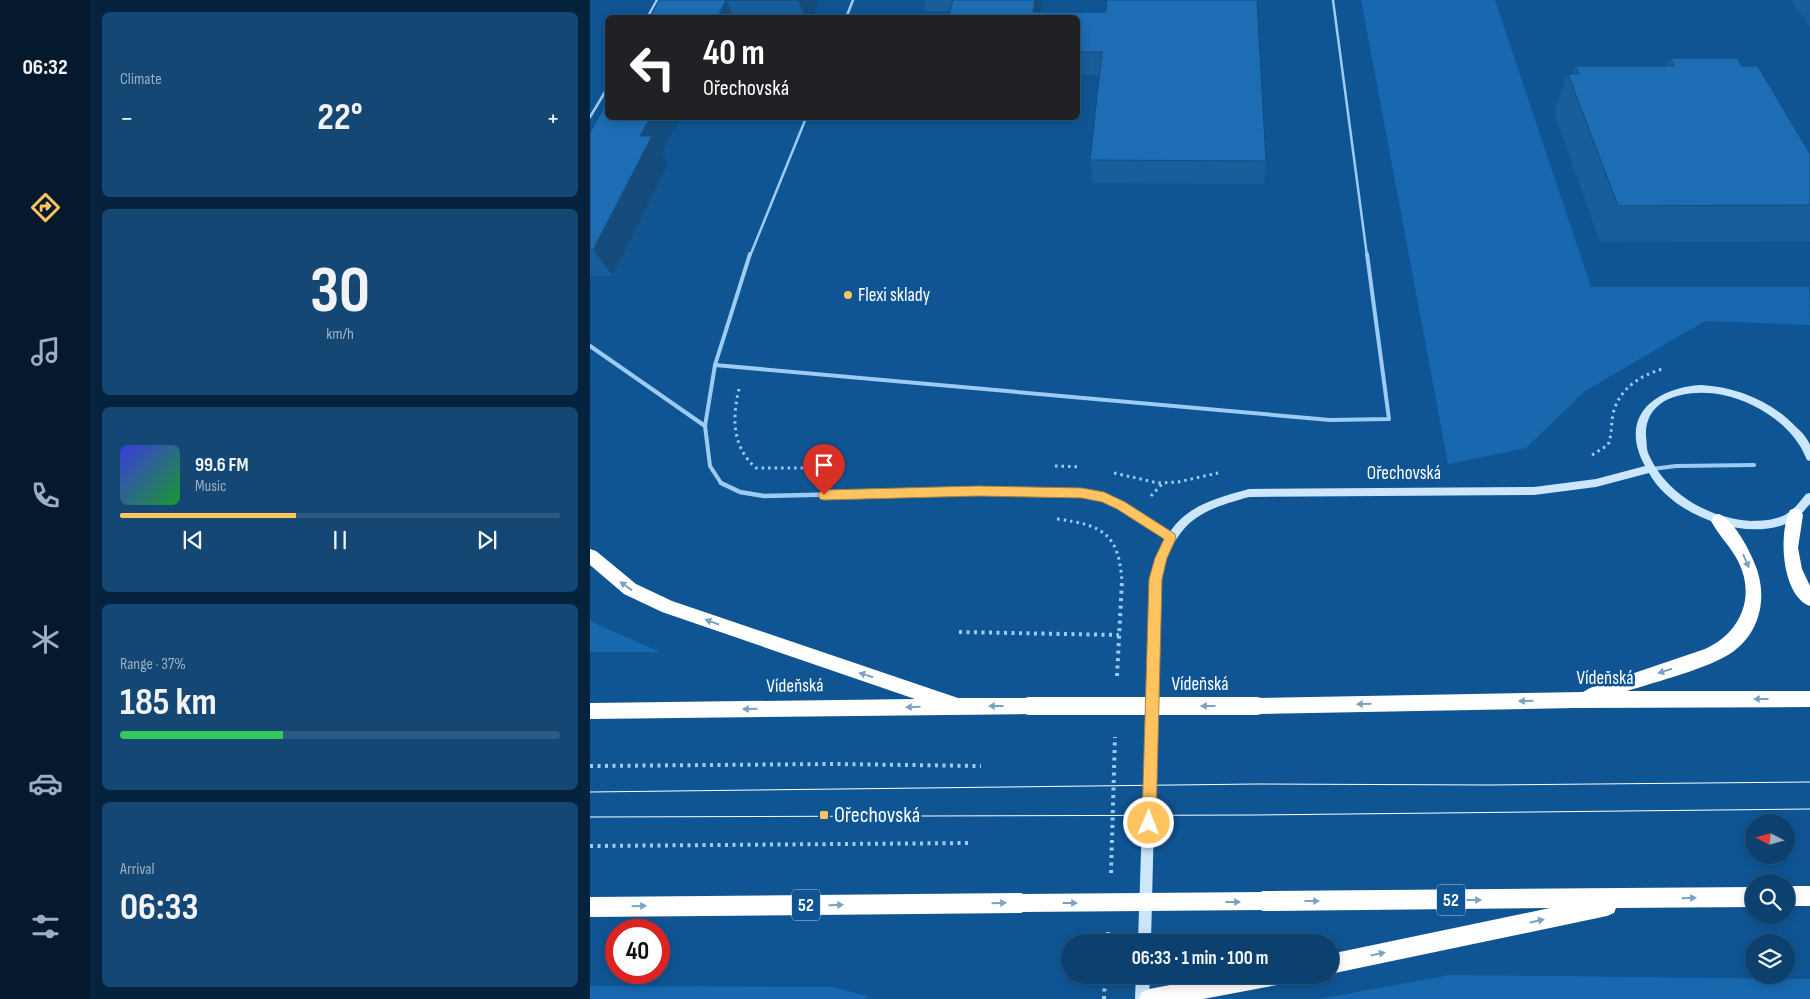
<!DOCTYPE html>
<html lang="en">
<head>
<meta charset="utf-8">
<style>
  body { margin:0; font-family:"Sofia Sans Condensed",sans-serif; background:#144774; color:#f1f3f6; height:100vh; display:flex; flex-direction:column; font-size:19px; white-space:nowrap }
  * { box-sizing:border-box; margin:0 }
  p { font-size:16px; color:#9aafc3 }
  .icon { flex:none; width:28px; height:28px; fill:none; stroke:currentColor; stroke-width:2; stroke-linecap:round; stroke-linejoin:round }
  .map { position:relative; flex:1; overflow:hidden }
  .panel { display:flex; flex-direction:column; gap:12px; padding:12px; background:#06233d; width:500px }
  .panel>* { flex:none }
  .hud { position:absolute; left:15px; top:15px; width:475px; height:105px; border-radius:8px; box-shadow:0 2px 12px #0003,0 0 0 1px #2b5982; background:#202124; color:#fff; overflow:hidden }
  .needle { width:32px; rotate:276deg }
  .controls { position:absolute; left:1155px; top:814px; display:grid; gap:10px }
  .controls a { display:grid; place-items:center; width:50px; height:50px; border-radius:50%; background:#0b406f; box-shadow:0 2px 12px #0003,0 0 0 1px #2b5982; font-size:25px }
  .speed { position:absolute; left:15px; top:919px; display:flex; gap:10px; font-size:25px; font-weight:700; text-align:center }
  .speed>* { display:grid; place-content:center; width:65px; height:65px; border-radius:50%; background:#0b406f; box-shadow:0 2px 12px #0003,0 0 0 1px #2b5982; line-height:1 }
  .speed .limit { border:8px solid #d22; background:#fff; color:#111 }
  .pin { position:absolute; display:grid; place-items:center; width:42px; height:42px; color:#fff; margin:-51px -21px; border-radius:50% 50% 50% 0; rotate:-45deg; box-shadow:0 0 5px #0007 }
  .pin .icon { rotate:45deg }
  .me { position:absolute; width:55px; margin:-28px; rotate:1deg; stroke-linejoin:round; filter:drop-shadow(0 0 4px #0008) }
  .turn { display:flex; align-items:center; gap:18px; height:105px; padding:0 15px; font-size:22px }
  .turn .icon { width:65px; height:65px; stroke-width:2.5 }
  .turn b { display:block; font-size:35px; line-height:42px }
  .big { font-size:38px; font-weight:700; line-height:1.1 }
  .panel .widget { flex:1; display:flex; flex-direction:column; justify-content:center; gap:8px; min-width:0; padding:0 18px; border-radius:8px; background:#144774 }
  .panel .dial { align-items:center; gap:0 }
  .dial b { font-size:65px; line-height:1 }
  .song { display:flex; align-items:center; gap:15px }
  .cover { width:60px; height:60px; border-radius:8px; background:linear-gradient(135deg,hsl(240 70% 55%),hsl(130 70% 35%)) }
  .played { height:5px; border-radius:2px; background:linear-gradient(90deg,#ffc35f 40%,#2b5982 40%) }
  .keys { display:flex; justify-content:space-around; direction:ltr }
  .heat { display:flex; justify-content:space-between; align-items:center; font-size:28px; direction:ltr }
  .charge { height:8px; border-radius:4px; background:linear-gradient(90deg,#34c759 37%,#2b5982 0) }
  .trip { position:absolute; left:471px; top:934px; width:278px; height:50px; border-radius:25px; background:#0b406f; box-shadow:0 2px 12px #0003,0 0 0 1px #2b5982; font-weight:700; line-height:50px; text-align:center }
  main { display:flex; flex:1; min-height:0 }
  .tab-bar { display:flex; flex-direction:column; width:90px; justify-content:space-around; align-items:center; background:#041a2c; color:#9aafc3 }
  .tab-bar .icon { width:35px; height:35px }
  .tab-bar .selected { color:#ffc35f }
  .tab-bar b { font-size:22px; color:#f1f3f6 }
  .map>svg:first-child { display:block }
  .green { fill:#1768af }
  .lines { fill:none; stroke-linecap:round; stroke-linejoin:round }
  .path-far1 { stroke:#9cccf4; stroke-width:3; stroke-dasharray:2.5 4; stroke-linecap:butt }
  .path { stroke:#9cccf4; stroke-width:4; stroke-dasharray:3 4.5; stroke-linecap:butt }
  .lane-far1 { stroke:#9cccf4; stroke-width:2.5 }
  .lane { stroke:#9cccf4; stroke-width:4 }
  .street { stroke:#9cccf4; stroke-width:4.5 }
  .secondary { fill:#cce6fd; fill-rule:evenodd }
  .highway { fill:#fff; fill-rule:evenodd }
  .tram { stroke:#fff; stroke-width:1 }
  .highway-bridge { stroke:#fff; stroke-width:18 }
  .wall { fill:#185e9b }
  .shaded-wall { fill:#144c7e }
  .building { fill:#1c6db4; stroke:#144c7e }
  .oneway { fill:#7ba2c4 }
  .route { fill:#ffc35f; stroke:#a67f3e }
  .poi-dot { fill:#ffc35f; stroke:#0f5594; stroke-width:2 }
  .labels { text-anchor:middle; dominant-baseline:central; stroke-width:5; stroke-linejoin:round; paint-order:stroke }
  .shield { fill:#0f5594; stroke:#b7ccdf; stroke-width:1 }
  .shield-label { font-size:18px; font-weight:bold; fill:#fff }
  .poi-label { font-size:19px; fill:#fff; stroke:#0f5594; text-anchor:start }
  .street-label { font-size:19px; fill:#fff; stroke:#0f5594 }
  .near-poi-label { font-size:22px; fill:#fff; stroke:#0f5594; text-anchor:start }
</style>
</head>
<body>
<main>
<nav class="tab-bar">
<b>06:32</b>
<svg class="icon selected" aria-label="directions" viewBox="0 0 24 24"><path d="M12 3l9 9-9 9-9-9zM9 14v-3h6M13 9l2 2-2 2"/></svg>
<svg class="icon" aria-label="music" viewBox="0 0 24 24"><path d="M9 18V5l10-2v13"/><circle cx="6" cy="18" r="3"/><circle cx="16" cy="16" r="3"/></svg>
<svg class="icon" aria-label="phone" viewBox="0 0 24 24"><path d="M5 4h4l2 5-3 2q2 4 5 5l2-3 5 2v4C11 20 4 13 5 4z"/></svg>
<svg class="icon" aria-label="climate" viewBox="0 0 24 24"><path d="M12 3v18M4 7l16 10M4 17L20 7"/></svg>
<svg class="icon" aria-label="car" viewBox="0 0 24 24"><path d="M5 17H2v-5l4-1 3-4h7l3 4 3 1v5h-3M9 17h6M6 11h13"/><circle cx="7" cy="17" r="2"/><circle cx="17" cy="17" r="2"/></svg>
<svg class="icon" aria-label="filters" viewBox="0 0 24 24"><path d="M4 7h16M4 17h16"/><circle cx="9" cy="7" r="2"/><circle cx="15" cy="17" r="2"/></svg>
</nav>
<section class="panel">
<div class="widget"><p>Climate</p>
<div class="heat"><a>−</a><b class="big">22°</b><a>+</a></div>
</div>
<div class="widget dial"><b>30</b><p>km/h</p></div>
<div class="widget">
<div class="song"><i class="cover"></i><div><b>99.6 FM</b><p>Music</p></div></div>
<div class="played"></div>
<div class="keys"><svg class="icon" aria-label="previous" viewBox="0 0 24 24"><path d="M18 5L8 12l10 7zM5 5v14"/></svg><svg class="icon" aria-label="pause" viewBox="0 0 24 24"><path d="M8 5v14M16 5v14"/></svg><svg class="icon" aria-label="next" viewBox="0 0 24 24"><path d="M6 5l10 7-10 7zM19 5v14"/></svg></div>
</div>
<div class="widget"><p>Range · 37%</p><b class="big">185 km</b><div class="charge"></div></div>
<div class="widget"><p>Arrival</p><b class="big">06:33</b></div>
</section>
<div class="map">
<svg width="1220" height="999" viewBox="0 0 1220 999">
  <rect width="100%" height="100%" fill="#0f5594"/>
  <g class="green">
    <path d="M771 0H905L1001 287H1219L1220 325 1115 321 995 391 936 448 858 464Z"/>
    <path d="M0 619 4 623 70 652H0Z"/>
    <path d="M860 975 1220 979V999H729Z"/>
    <path d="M0 986 244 987 280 997 273 999H0Z"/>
  </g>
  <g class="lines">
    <g class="path-far1">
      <path d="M149 389C142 418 142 447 166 468H241"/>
      <path d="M1002 455 1018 445C1022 435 1021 425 1023 414 1029 389 1049 376 1072 369"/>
      <path d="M465 466 491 467"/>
      <path d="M524 473 568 483 588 482 628 473"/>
      <path d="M561 496 572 484"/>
      <path d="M467 519C513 525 529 534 532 582"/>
    </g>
    <g class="path">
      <path d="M369 632 529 635"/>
      <path d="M527 676 532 581"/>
      <path d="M0 766 245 764 391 766"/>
      <path d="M0 846 381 843"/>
      <path d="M521 873 525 737"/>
      <path d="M517 942 518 932"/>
      <path d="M514 999 515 975"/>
    </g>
    <g class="lane-far1">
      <path d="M743 0 777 256"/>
      <path d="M57 18 67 0"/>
      <path d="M256 18 263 0"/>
      <path d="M0 117 18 87"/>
      <path d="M160 256 216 118"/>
    </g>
    <g class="lane">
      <path d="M0 346 115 426"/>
      <path d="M125 365 740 420 799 419 777 254"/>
      <path d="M1062 469 1086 466 1164 465"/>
      <path d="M131 483 120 466 115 426 125 365 160 254"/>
    </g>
    <path class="street" d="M131 483 150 492 174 496 388 491 492 493 514 497 531 505 581 537"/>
    <g class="secondary">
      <path d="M1111 385C1146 387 1182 401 1206 427 1211 431 1218 439 1220 445 1220 450 1220 456 1220 461L1217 460C1214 454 1212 448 1208 443 1192 419 1162 401 1133 395 1102 388 1054 395 1056 436 1057 442 1056 449 1059 455 1076 494 1120 519 1162 521 1173 521 1188 520 1198 513 1205 509 1211 500 1216 494L1220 493V504C1215 509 1210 517 1204 520 1160 545 1082 516 1059 473L1006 487 944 495 659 497C604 512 587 523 570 579L561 942H548L560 579C578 517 598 505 659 489L944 487 1006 479 1055 466C1028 417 1064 388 1111 385Z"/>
      <path d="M546 975H560L559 999H545Z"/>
    </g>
    <g class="highway">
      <path d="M1205 508 1210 510 1213 515 1208 548 1212 569 1220 586V606C1192 596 1188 534 1200 510Z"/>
      <path d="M1129 514C1143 519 1159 549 1164 562 1178 593 1172 630 1144 651 1121 668 1065 682 1037 691H1220V707L985 708 667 714 661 712 658 706 661 700 667 698 993 692 1000 688 1115 649C1149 634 1166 599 1149 563 1142 548 1129 536 1121 521L1124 516Z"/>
      <path d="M0 549 6 551 46 584 82 601 368 698H439L445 700 448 706 445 712 439 714 0 719V703L325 699 72 612 34 594 0 565Z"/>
      <rect x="1196" y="886" width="24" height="20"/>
      <path d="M1164 887V907L1026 908 1024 913 1017 916 740 974V954L960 908 673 911 666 908 663 901 666 894 673 891Z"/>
      <path d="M431 893 438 896 441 903 438 910 431 913 0 917V897Z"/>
      <path d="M633 975H697L694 982 687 985 613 999H549L552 992 559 989Z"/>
    </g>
    <g class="tram">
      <path d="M0 792 667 784 899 785 1220 782"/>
      <path d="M0 817 665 815 1220 809"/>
    </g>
    <g class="highway-bridge">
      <path d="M439 706H667"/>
      <path d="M431 903 673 901"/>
    </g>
  </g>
  <g class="wall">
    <path d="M69 0H230L223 18H59Z"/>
    <path d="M334 0H453L451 12H516L517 0H667L676 161 674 184 503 183 500 160 509 75H488V18H358L360 11H336Z"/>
    <path d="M1201 0H1220V27L1218 24Z"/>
    <path d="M1080 58 1152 66 1220 154V241L1010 242 964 112 978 74H982L985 66H1076Z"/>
    <path d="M18 118H90L72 153 78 164 23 276H0V132Z"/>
  </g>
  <g class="shaded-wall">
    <path d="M136 0 144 18H127Z"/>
    <path d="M208 0H230L223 18H215Z"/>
    <path d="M445 0H453L450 18 443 12Z"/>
    <path d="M60 118H90L72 153 78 164 23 276 3 250 50 136Z"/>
  </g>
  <g class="building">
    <path d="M69 0H208H136L127 18H59Z"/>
    <path d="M363 0H445L443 12H516L517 0H667L676 161 500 160 512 52H488V18H358Z"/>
    <path d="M1080 58H1147L1152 66H1168L1220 154V205L1028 206 978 74H989L985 66H1084Z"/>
    <path d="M18 101V118H60L50 136H62L3 250H0V132Z"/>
  </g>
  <defs><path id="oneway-solid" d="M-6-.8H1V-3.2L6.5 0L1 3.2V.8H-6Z" transform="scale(1.25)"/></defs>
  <g class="oneway">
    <use href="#oneway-solid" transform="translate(1156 561) rotate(67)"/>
    <use href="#oneway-solid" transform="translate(36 586) rotate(-144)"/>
    <use href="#oneway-solid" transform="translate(122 622) rotate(-161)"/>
    <use href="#oneway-solid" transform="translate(1075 671) rotate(162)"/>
    <use href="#oneway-solid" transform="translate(276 675) rotate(-162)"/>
    <use href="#oneway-solid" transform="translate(1171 699) rotate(180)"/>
    <use href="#oneway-solid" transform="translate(936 701) rotate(179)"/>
    <use href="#oneway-solid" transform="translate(774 704) rotate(179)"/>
    <use href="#oneway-solid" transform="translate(406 706) rotate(180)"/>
    <use href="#oneway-solid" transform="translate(618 706) rotate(180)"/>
    <use href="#oneway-solid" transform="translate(323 707) rotate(179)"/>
    <use href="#oneway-solid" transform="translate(160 709) rotate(179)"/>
    <use href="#oneway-solid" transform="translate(1099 898) rotate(-1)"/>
    <use href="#oneway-solid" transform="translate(884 900)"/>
    <use href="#oneway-solid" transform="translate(722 901)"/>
    <use href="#oneway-solid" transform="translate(643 902)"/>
    <use href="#oneway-solid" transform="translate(409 903) rotate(-1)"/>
    <use href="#oneway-solid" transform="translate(480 903)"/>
    <use href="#oneway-solid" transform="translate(246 905) rotate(-1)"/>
    <use href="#oneway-solid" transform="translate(49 906) rotate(-1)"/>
    <use href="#oneway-solid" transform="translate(947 921) rotate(-12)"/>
    <use href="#oneway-solid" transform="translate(788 954) rotate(-12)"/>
  </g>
  <path class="route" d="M388 486 492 488 514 492 535 502 585 534 586 538 577 558 572 579 566 823 564 828 559 830 554 828 552 823 559 579 565 558 574 539 527 509 512 502 492 498 388 496 234 500 230 499 228 495 230 492 234 490Z"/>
  <g class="poi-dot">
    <circle cx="258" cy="295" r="5"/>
    <rect x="229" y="810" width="10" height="10" rx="2.5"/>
  </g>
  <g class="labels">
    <g class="shield">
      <rect x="847" y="884.5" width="28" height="31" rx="4"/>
      <rect x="202" y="889.5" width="28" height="31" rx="4"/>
    </g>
    <g class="shield-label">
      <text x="861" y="900">52</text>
      <text x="216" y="905">52</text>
    </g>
    <g class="poi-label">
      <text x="268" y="295">Flexi sklady</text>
    </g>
    <g class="street-label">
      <text x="814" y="473">Ořechovská</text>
      <text x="1015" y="678">Vídeňská</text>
      <text x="610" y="684">Vídeňská</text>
      <text transform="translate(205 686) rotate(-1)">Vídeňská</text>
    </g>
    <g class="near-poi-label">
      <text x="244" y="815">Ořechovská</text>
    </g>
  </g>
</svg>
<div class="controls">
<a><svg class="needle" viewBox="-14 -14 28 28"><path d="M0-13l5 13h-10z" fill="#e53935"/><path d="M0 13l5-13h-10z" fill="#9aafc3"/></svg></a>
<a><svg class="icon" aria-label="search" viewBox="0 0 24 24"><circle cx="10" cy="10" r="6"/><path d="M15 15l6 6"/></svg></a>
<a><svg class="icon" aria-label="layers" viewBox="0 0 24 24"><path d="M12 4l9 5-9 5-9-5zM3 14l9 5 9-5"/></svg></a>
</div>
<div class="speed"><div class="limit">40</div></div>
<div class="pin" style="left:234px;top:495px;background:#d93025"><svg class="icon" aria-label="arrive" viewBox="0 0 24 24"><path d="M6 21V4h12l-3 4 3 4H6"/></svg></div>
<svg class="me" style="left:559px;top:823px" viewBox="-20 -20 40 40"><circle r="17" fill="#ffc35f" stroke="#fff" stroke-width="3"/><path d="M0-11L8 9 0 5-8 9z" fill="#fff"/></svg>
<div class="trip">06:33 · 1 min · 100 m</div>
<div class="hud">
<div class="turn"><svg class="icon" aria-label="left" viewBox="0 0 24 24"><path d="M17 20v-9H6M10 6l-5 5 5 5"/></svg><div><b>40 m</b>Ořechovská</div></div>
</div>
</div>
</main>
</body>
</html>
